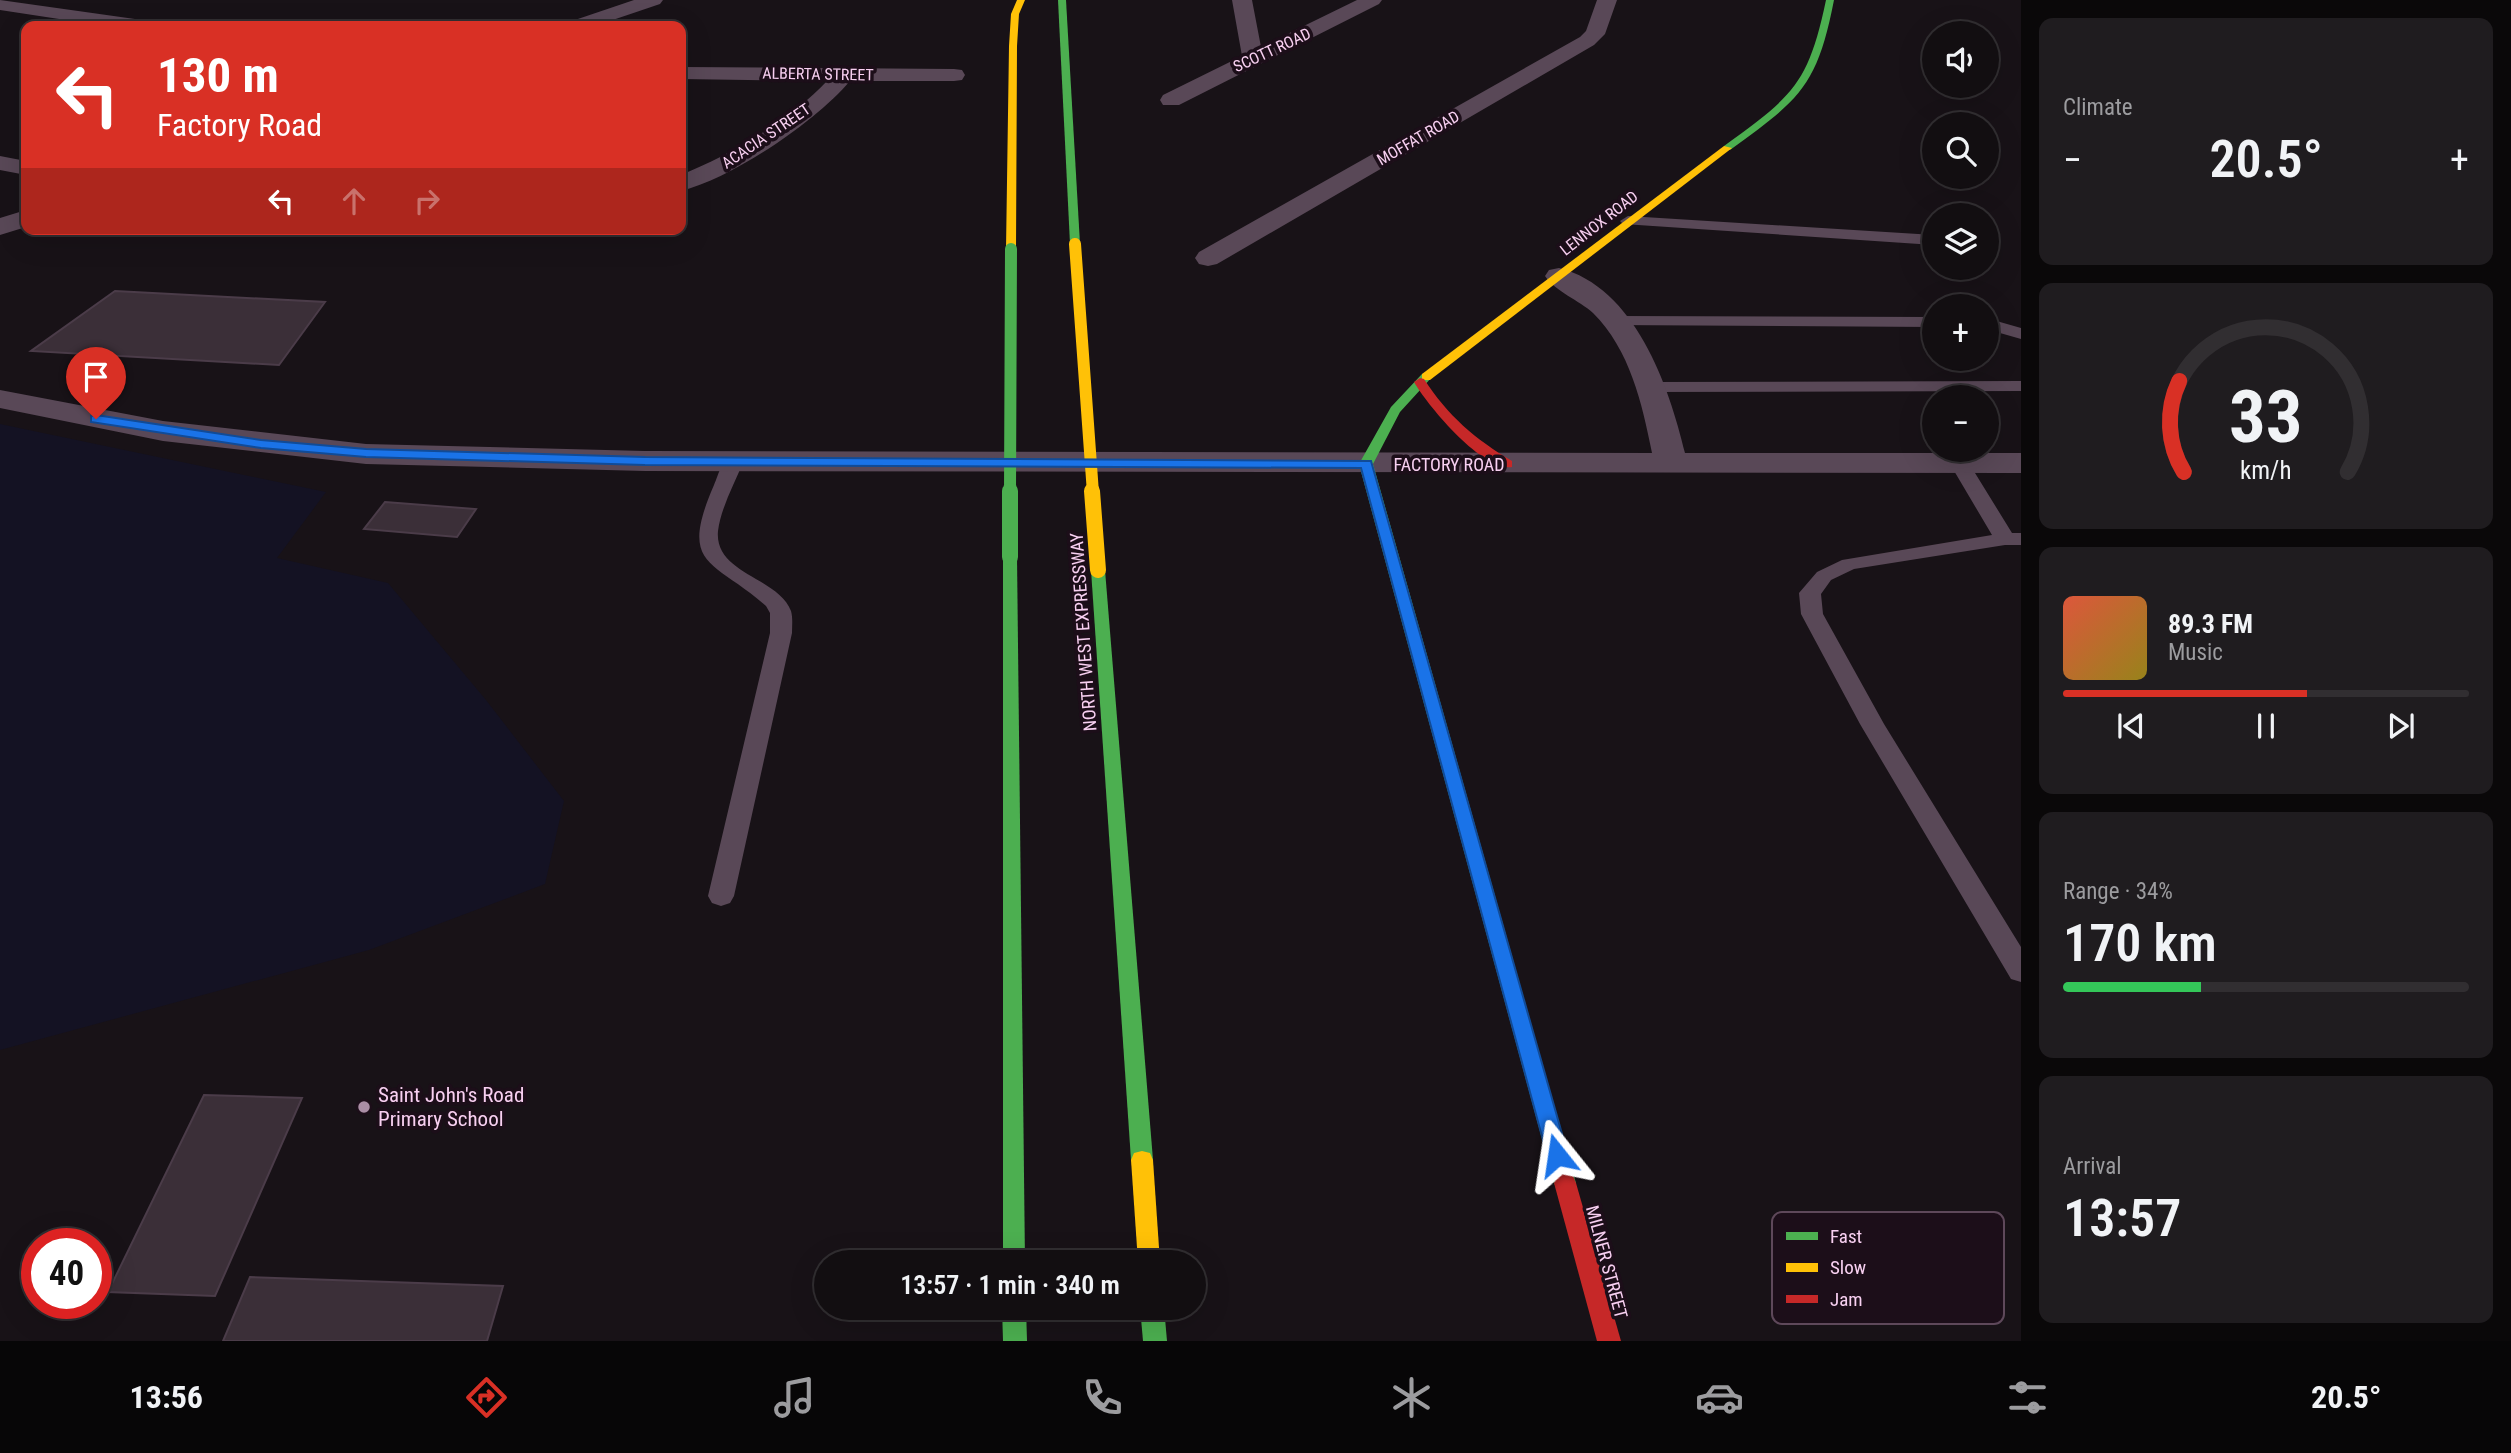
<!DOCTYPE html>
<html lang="en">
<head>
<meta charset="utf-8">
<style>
  body { margin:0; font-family:"Roboto Condensed",sans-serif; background:#1f1c1f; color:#f1f3f6; height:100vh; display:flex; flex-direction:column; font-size:26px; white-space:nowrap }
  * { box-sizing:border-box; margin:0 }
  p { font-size:23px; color:#9c9c9f }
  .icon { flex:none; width:38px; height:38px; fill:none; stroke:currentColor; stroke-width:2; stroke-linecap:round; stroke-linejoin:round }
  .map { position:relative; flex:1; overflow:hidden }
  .details { display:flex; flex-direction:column; gap:18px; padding:18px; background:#0a0809; width:490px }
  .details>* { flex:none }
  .hud { position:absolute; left:21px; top:21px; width:665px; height:214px; border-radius:14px; box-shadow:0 7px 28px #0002,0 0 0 2px #312e31; background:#d93025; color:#fff; overflow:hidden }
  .fabs { position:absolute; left:1922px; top:21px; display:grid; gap:14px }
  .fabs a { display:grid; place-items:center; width:77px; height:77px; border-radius:50%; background:#120e11; box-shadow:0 7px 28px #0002,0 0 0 2px #312e31; font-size:35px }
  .speed { position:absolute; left:21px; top:1228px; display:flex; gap:14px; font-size:35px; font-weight:700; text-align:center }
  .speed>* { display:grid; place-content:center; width:91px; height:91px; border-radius:50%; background:#120e11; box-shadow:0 7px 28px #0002,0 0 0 2px #312e31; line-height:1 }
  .speed .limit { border:10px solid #d22; background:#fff; color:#111 }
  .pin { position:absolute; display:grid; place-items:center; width:60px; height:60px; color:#fff; margin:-72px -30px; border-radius:50% 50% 50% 0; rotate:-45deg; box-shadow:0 0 7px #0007 }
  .pin .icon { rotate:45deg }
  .me { position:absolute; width:77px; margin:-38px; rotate:345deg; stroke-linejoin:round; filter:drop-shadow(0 0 5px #0008) }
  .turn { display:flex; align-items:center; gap:24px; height:147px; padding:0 21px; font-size:32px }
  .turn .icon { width:91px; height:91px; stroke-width:2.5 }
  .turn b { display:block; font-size:49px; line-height:60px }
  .lanes { display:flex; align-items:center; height:66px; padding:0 21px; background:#0003; justify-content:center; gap:35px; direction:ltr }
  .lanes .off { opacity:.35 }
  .big { font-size:52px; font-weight:600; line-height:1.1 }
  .details .tile { flex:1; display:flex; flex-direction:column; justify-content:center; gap:10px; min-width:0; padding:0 24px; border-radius:14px; background:#1f1c1f }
  .details .dial { align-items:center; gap:0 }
  .dial svg { height:182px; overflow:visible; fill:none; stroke:#312e31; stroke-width:7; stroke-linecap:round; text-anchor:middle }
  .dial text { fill:#f1f3f6; stroke:none }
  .song { display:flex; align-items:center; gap:21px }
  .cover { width:84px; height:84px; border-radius:10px; background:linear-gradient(135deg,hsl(10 70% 55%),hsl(50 70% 35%)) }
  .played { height:7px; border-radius:4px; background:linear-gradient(90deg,#d93025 60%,#312e31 60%) }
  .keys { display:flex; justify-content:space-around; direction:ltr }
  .heat { display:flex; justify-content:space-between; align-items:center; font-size:38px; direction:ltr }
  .charge { height:10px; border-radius:5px; background:linear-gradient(90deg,#34c759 34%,#312e31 0) }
  .trip { position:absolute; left:814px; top:1250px; width:392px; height:70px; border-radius:35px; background:#120e11; box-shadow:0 7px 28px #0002,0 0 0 2px #312e31; font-weight:600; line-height:70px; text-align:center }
  .menu { display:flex; height:112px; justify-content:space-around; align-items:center; background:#070607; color:#9c9c9f }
  .menu .icon { width:49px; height:49px }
  .menu .on { color:#d93025 }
  .menu b { font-size:32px; color:#f1f3f6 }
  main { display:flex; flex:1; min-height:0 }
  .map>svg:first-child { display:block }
  .green { fill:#141223 }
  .building { fill:#3b2f38; stroke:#4b3c49; stroke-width:2 }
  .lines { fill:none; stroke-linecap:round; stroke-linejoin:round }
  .lane { fill:#594857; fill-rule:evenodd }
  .street { fill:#594857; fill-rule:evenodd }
  .fast { fill:#4caf50; fill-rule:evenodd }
  .slow { fill:#ffc107; fill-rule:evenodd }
  .jam { fill:#c62828; fill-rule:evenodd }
  .fast-bridge-far1 { stroke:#4caf50; stroke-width:12 }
  .fast-bridge { stroke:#4caf50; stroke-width:16 }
  .slow-bridge-far1 { stroke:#ffc107; stroke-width:12 }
  .slow-bridge { stroke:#ffc107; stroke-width:16 }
  .route { fill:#1a73e8; stroke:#114b97; stroke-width:2 }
  .poi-dot { fill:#aa8ea5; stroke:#1c0e19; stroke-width:2.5 }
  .labels { text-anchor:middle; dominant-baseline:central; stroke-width:7; stroke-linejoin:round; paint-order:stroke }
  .far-street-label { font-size:16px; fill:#f8d0f1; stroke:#1c0e19 }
  .street-label { font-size:18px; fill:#f8d0f1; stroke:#1c0e19 }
  .near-poi-label { font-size:21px; fill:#f8d0f1; stroke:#1c0e19; text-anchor:start }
  .key { fill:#1c0e19; stroke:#5e485a; stroke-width:2 }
  .key-label { font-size:19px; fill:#f8d0f1 }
</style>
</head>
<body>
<main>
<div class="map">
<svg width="2021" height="1341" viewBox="0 0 2021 1341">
  <rect width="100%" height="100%" fill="#181217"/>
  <path class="green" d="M0 424 326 492 277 558 388 583 486 700 564 801 545 884 369 950 0 1050Z"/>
  <g class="building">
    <path d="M115 291 325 302 279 365 31 351Z"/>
    <path d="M385 502 476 509 457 537 364 529Z"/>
    <path d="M204 1095 302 1098 215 1296 108 1292Z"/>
    <path d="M250 1277 503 1286 487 1341H223Z"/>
  </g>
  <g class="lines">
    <g class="lane">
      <path d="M1628 216 1934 235V245L1623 224 1620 221Z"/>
      <path d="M1617 316 1934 317V327L1611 325 1609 321Z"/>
      <path d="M1986 318 2021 328V339L1986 329Z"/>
      <path d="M2021 381V391L1652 392 1643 387 1652 382Z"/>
      <path d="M734 454 744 460C735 483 721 507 718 531 714 574 778 577 791 611 793 618 792 626 792 633L734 896 730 903 721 906 712 903 708 896 770 633V613L766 606C713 559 678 568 714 485 719 474 722 457 734 454Z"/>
      <path d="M1960 458 1967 460 2012 533H2021V545H2005L1854 569 1831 580 1821 594 1823 614 1884 724 2021 947V982L2011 979 1860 724 1801 614 1799 593 1817 572 1842 560 1992 535 1950 464Z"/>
    </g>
    <g class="street">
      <path d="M0 0 142 20 149 22 152 26H105L0 10Z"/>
      <path d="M634 0H663L660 4 595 26H566L569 22Z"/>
      <path d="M1232 0H1252L1261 47 1357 0H1382L1379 4 1179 105H1163L1160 100 1163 95 1242 56Z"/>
      <path d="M1597 0H1617L1605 34 1594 45 1217 264 1208 266 1199 264 1195 258 1199 252 1580 37 1586 31Z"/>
      <path d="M681 67 954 69 962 70 965 75 962 80 954 81H850C815 122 733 178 681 191V175C729 156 792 119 827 81L681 79Z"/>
      <path d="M0 156 26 161V175L0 170Z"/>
      <path d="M26 210V227L0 235V218Z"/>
      <path d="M1559 268C1635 287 1669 386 1685 453H2021V473L645 471 366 464 163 441 0 408V390L163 421 366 444 645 451 1652 453C1642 403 1630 350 1593 313 1579 300 1556 292 1545 276L1549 270Z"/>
    </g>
    <g class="fast">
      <path d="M1058 0H1066L1080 244 1075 247 1070 244Z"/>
      <path d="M1826 0H1834C1817 87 1800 99 1730 150H1724V146C1792 96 1808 86 1826 0Z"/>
      <path d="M1426 373 1432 377 1400 412 1373 464 1576 1183 1573 1190 1565 1193 1557 1190 1554 1183 1359 464 1391 407 1422 374Z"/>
      <path d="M1010 553 1017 557 1025 1262H1003V557Z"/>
      <path d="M1098 566 1105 570 1153 1160 1150 1167 1142 1169 1134 1167 1131 1160 1091 570Z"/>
      <path d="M1002 1307H1026L1027 1341H1003Z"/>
      <path d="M1140 1307H1164L1167 1341H1143Z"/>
    </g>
    <g class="slow">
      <path d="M1017 0H1025L1019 14 1017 46 1016 249 1011 252 1006 249 1009 46 1011 14Z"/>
      <path d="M1724 146 1732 148 1430 380H1422V374Z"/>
      <path d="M1142 1151 1150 1153 1153 1160 1160 1262H1138L1131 1160 1134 1153Z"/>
    </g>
    <g class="jam">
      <path d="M1420 378 1424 379C1448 416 1475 439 1512 461V467C1483 472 1427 405 1414 382Z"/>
      <path d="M1565 1173 1573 1176 1576 1183 1621 1341H1597L1554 1183 1557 1176Z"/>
    </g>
    <path class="fast-bridge-far1" d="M1010 493 1011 249"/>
    <path class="fast-bridge" d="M1010 557V491"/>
    <path class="slow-bridge-far1" d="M1075 244 1093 493"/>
    <path class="slow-bridge" d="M1092 491 1098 570"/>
  </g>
  <path class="route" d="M96 415 261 440 366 449 645 457 1371 461 1568 1155 1565 1162 1557 1164 1550 1162 1547 1155 1361 468 645 465 366 457 261 448 91 422V416Z"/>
  <circle class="poi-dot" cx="364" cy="1107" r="7"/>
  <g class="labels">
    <g class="far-street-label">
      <text transform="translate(1272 50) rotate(-25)">SCOTT ROAD</text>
      <text transform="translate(818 74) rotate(1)">ALBERTA STREET</text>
      <text transform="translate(766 136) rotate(-34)">ACACIA STREET</text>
      <text transform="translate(1418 138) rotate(-30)">MOFFAT ROAD</text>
      <text transform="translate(1599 223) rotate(-38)">LENNOX ROAD</text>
    </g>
    <g class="street-label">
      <text x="1449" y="464">FACTORY ROAD</text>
      <text transform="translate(1083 632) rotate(-94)">NORTH WEST EXPRESSWAY</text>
      <text transform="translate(1607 1262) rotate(75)">MILNER STREET</text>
    </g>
    <g class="near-poi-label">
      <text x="378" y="1095">Saint John's Road<tspan x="378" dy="24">Primary School</tspan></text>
    </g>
  </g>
  <rect x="1772" y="1212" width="232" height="112" rx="10" class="key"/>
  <rect x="1786" y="1232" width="32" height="8" fill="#4caf50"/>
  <rect x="1786" y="1263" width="32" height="9" fill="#ffc107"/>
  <rect x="1786" y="1295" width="32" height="8" fill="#c62828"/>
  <g class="key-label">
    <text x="1830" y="1243">Fast</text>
    <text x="1830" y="1274">Slow</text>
    <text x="1830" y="1306">Jam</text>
  </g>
</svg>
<div class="fabs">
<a><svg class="icon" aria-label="sound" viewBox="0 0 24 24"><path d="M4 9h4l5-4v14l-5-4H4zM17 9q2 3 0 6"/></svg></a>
<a><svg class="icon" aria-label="search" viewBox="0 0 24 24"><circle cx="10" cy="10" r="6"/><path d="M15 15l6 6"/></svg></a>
<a><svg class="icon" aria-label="layers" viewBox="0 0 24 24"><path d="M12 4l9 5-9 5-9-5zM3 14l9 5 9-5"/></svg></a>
<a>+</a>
<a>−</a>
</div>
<div class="speed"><div class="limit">40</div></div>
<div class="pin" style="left:96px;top:419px;background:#d93025"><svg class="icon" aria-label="arrive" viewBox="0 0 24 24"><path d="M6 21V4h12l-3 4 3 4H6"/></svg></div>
<svg class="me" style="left:1557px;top:1155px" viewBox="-20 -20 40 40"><path d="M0-17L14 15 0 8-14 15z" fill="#1a73e8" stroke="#fff" stroke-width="4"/></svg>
<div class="trip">13:57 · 1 min · 340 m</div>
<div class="hud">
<div class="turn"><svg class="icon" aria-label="left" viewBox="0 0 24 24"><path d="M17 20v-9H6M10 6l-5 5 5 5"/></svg><div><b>130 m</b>Factory Road</div></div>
<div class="lanes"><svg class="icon" aria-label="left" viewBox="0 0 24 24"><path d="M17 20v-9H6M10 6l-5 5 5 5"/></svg><svg class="icon off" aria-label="ahead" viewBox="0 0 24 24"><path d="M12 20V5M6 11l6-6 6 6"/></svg><svg class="icon off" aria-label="right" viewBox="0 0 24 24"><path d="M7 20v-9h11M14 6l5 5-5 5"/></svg></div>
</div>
</div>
<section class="details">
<div class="tile"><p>Climate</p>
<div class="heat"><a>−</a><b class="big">20.5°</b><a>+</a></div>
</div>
<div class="tile dial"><svg viewBox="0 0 100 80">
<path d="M14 69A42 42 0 1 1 86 69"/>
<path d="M14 69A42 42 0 0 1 12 29" stroke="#d93025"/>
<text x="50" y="56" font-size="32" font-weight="700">33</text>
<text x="50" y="72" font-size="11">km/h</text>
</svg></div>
<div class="tile">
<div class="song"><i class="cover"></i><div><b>89.3 FM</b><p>Music</p></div></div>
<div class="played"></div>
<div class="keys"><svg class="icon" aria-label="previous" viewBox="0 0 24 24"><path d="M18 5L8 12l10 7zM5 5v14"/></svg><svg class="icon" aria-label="pause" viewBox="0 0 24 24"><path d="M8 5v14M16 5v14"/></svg><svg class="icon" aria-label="next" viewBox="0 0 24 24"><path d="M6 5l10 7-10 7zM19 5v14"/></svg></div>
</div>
<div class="tile"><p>Range · 34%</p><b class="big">170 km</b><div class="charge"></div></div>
<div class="tile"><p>Arrival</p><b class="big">13:57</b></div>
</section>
</main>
<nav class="menu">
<b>13:56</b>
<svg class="icon on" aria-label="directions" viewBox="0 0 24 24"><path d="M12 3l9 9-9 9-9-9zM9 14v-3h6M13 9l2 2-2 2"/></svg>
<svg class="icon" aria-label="music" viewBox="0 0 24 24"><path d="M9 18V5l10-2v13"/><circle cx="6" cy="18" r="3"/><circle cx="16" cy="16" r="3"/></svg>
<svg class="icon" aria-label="phone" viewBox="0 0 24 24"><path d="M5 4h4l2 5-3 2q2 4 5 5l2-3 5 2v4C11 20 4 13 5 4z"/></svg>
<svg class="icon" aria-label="climate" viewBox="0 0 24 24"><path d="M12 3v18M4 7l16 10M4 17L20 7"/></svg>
<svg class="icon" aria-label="car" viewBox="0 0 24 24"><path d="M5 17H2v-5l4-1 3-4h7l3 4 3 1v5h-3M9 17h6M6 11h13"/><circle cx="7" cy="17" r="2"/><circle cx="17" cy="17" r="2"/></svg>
<svg class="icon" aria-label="filters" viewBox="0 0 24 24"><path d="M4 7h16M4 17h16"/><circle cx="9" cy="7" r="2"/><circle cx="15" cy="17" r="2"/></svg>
<b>20.5°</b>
</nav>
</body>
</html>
